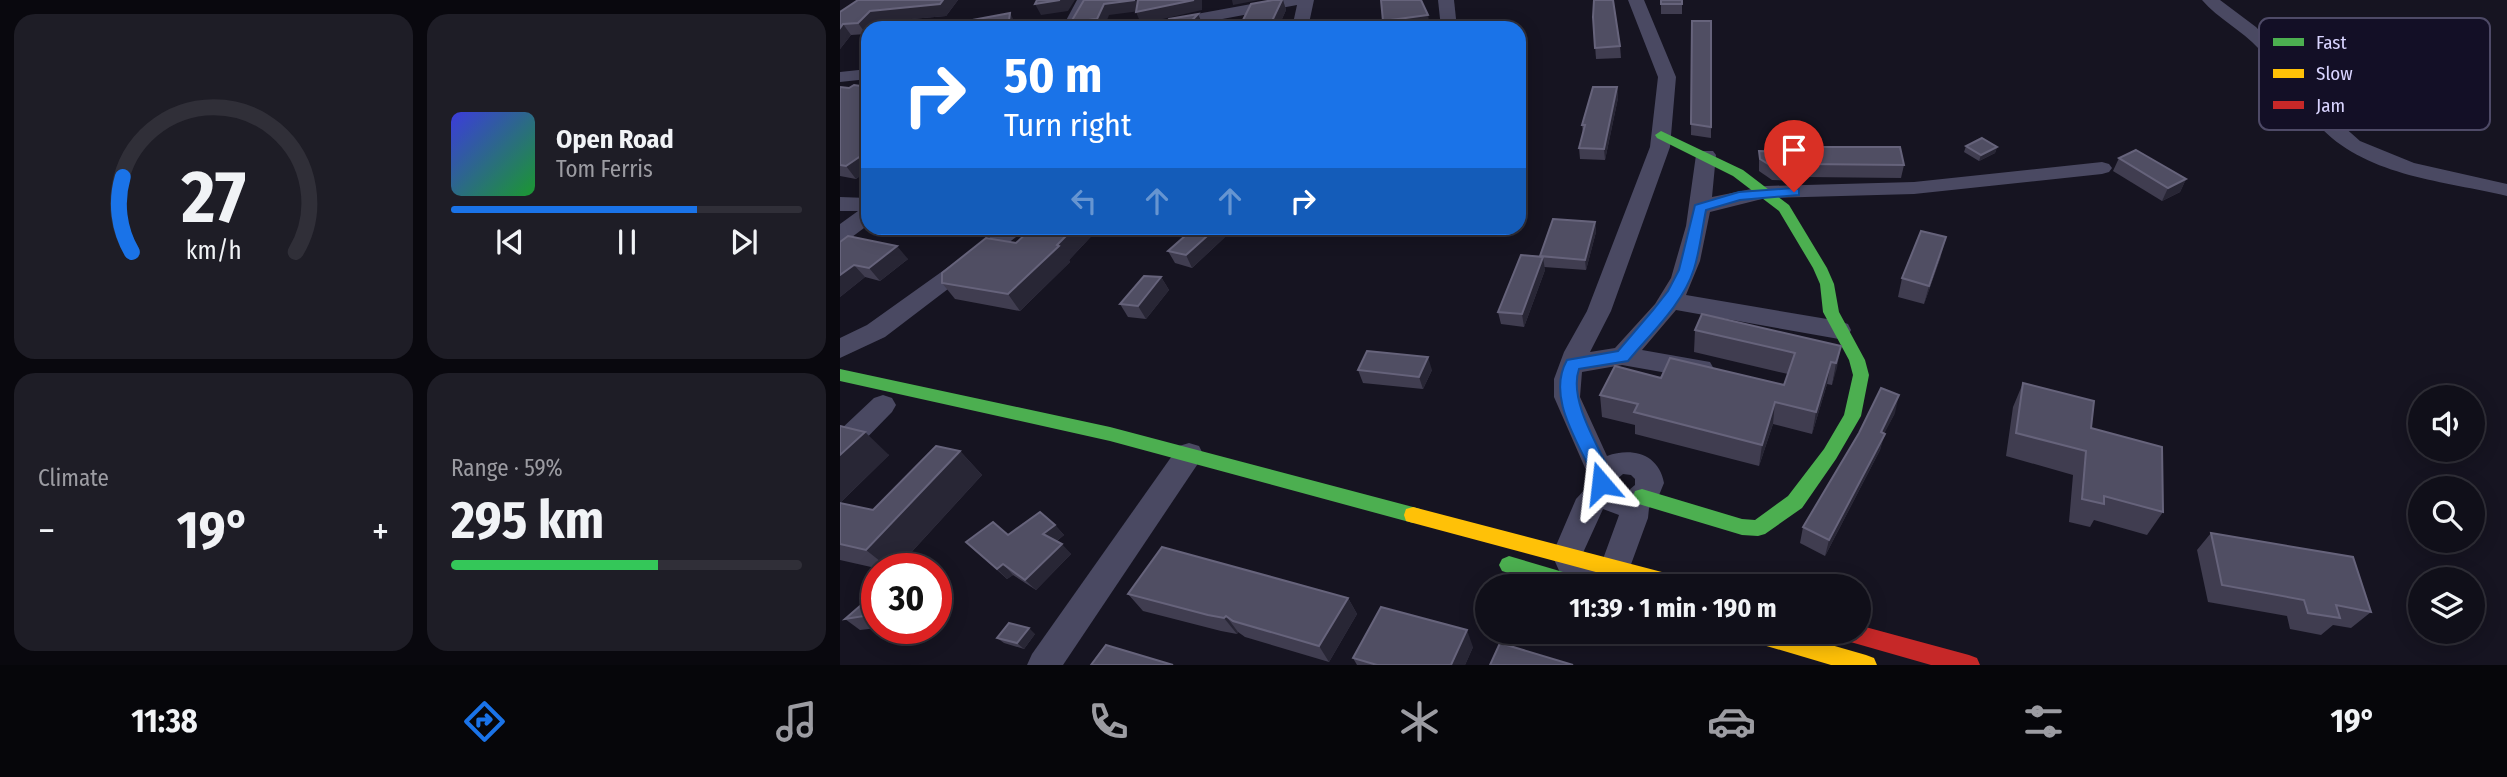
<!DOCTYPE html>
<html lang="en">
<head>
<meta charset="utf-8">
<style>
  body { margin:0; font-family:"Fira Sans Condensed",sans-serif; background:#1e1d26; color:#f1f3f6; height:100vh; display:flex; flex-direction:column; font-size:26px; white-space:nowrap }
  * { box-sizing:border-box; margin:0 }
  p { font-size:23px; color:#9c9ca2 }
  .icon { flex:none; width:38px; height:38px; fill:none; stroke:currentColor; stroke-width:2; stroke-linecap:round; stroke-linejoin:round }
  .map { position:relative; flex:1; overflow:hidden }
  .panel { display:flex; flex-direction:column; gap:14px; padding:14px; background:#09080e; width:840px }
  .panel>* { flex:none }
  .hud { position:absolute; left:21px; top:21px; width:665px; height:214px; border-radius:21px; box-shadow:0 4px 18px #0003,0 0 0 2px #302f38; background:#1a73e8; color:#fff; overflow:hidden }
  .fabs { position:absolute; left:1568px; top:385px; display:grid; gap:14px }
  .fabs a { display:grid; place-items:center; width:77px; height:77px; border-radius:50%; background:#100f19; box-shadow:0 4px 18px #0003,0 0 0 2px #302f38; font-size:35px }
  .speed { position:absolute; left:21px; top:553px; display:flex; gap:14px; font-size:35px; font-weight:700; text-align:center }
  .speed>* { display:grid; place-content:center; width:91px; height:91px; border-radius:50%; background:#100f19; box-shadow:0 4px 18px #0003,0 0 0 2px #302f38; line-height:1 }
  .speed .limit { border:10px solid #d22; background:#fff; color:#111 }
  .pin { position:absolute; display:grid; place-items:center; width:60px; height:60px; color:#fff; margin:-72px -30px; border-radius:50% 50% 50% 0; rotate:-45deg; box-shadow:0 0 7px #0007 }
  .pin .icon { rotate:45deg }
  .me { position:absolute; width:77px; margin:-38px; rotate:343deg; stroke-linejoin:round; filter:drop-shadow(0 0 5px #0008) }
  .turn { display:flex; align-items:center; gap:24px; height:147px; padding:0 28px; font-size:32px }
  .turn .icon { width:91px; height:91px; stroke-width:2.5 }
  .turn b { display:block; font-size:49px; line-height:60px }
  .lanes { display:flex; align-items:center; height:66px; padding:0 28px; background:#0003; justify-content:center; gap:35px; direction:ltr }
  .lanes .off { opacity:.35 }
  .big { font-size:52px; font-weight:700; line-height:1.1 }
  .panel .tile { flex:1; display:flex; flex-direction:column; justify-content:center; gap:10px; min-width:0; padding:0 24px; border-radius:21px; background:#1e1d26 }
  .panel .dial { align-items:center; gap:0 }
  .dial svg { height:182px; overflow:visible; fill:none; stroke:#302f38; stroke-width:7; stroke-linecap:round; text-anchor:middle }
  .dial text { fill:#f1f3f6; stroke:none }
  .song { display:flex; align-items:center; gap:21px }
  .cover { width:84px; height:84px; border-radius:10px; background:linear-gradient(135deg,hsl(240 70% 55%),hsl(130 70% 35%)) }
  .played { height:7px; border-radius:4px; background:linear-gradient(90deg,#1a73e8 70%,#302f38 70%) }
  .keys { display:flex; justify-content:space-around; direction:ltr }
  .heat { display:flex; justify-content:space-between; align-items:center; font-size:38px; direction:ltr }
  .charge { height:10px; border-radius:5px; background:linear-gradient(90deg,#34c759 59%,#302f38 0) }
  .panel .tiles { flex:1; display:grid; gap:14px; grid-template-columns:repeat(2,1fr) }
  .trip { position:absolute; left:635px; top:574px; width:396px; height:70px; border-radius:35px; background:#100f19; box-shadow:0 4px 18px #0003,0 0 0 2px #302f38; font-weight:700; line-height:70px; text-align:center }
  .tabs { display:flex; height:112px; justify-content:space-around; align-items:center; background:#06060a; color:#9c9ca2 }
  .tabs .icon { width:49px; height:49px }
  .tabs .selected { color:#1a73e8 }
  .tabs b { font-size:32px; color:#f1f3f6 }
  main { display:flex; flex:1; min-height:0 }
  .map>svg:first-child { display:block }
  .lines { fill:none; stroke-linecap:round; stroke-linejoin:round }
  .street { fill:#4a4962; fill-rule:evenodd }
  .fast { fill:#4caf50; fill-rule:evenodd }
  .slow { fill:#ffc107; fill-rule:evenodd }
  .jam { fill:#c62828; fill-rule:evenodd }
  .wall { fill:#403d50 }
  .shaded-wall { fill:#282635 }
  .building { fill:#504e63; stroke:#66637b; stroke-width:2 }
  .route { fill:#1a73e8; stroke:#114b97; stroke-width:2 }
  .key { fill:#130f26; stroke:#4e4a67; stroke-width:2 }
  .key-label { font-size:19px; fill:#d9d4ff }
</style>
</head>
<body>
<main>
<section class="panel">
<div class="tiles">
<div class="tile dial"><svg viewBox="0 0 100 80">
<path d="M14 69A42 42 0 1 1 86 69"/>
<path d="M14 69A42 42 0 0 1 10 36" stroke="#1a73e8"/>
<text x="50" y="56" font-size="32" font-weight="700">27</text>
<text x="50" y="72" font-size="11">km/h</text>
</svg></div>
<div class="tile">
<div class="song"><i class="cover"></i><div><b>Open Road</b><p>Tom Ferris</p></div></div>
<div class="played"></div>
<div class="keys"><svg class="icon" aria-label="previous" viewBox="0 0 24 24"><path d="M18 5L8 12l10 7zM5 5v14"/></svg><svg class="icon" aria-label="pause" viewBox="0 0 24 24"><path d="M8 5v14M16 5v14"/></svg><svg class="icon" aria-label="next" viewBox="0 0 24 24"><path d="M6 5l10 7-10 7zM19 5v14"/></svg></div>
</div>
<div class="tile"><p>Climate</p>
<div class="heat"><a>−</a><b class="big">19°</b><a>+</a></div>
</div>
<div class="tile"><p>Range · 59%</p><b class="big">295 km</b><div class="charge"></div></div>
</div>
</section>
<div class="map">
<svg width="1667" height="665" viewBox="0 0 1667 665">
  <rect width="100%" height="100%" fill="#161421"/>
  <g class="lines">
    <g class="street">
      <path d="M237 0H253L238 28H222Z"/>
      <path d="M434 0H474L468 28H452L457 5 334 28H299L307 23Z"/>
      <path d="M598 0H614L617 28H601Z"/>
      <path d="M788 0H804L836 77 830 147 771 311 750 352 775 348 815 304 831 278 846 226 856 155 859 151H873L876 155 872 197 926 186 1074 182 1262 162 1269 164 1272 168 1269 172 1262 174 1074 194 926 198 870 212 860 261 846 295 999 321 1008 324 1011 330 1008 336 999 339 836 310 802 350 870 362 874 369 870 376 861 379 782 365 742 372 740 397 767 456C792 447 819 454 824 483L817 500 809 508 808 518 786 578 768 586H726L712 555 736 499 748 486 749 477 714 397V379L724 352 747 311 810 147 818 77ZM783 474 791 475 795 479V485L789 490 777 488 776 480ZM763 509 779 515 778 518 763 559 753 564 750 570 742 555Z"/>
      <path d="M1362 0H1380L1416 27 1437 49 1485 110 1520 141 1574 163 1667 184V196C1605 181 1530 177 1482 129 1458 105 1441 75 1419 49 1402 30 1378 19 1362 0Z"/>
      <path d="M28 69V79L0 82V72Z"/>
      <path d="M0 197 28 198V225L8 240 0 242V224L18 211H0Z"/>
      <path d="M163 228H188L45 337 0 358V338L27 325Z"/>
      <path d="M43 395 52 398 56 405 52 412 10 455 0 458V430L34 398Z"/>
      <path d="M349 443 359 446 363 454 359 462 223 665H187L192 654 339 446Z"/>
    </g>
    <g class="fast">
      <path d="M821 131 903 170 949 205 987 268 994 284 999 312 1025 360 1029 375 1021 416 996 459 962 508 925 534 918 536 902 535 802 505 795 503 793 497 795 491 802 489 902 519 915 520 948 496 984 449 1004 415 1013 375 1009 360 983 312 980 284 973 268 939 211 893 176 817 138 815 135Z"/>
      <path d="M0 369 270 427 573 507 580 509 582 515 580 521 573 523 270 441 0 381Z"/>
      <path d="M669 556 740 577 747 580 750 586H710L662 571 659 565 662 559Z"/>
    </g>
    <g class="slow">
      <path d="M573 507 841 577 848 580 851 586H808L573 523 566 521 564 515 566 509Z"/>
      <path d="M903 632H946L1026 655 1034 658 1037 665H991L913 642 906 639Z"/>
    </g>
    <path class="jam" d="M1018 625 1129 655 1137 658 1140 665H1091L1000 639 997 632H1018Z"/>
  </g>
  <g class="wall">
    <path d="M18 0H118L106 16 37 22 32 28H28L26 34 11 35 0 49V12Z"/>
    <path d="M433 0H443L446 10 438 28H404L402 22Z"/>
    <rect x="821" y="0" width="21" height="14"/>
    <path d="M753 17 780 46 781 58 756 59Z"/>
    <path d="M852 21H871V138L851 135Z"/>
    <path d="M0 87 9 88 28 87V170L16 179 0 176Z"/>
    <path d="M777 87 778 98 765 160 740 159 739 148 743 133 742 125Z"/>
    <path d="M1126 146 1157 147 1155 153 1139 161 1124 152Z"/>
    <path d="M966 147 1064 165 1061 178 966 177 964 160Z"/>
    <path d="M919 151 958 168 957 181 932 180 919 171Z"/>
    <path d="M1279 158 1346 179 1340 192 1322 201 1273 171Z"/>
    <path d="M755 222 756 232 746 270 704 267 705 270 684 327 661 324 658 312 700 257Z"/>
    <path d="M192 228H267L265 229 259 228 229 260 230 262 180 311 115 299 102 283 176 243Z"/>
    <path d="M8 236 68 259 40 281 25 277 0 297Z"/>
    <path d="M385 237 352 268 335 263 328 251Z"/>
    <path d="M1101 256 1084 304 1058 297 1062 278Z"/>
    <path d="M321 277 329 290 306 319 288 317 280 304Z"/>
    <path d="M855 330 1001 346 992 385 987 384 972 434 933 424 919 466 795 434V425L762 417 760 395 821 378 944 385 948 374 854 352Z"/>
    <path d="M518 370H592L583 389 523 383Z"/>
    <path d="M1183 383 1251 428 1323 512 1307 535 1254 520 1250 527 1229 522 1233 475 1166 456 1173 407Z"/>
    <path d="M1055 413 1044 433 1040 450 985 556 960 543 963 527Z"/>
    <path d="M0 426 49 455 0 503 33 510 120 451 142 475 56 569H40L0 560Z"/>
    <path d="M215 525 224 535 217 541 231 554 196 590 173 575 167 579 126 542 168 535Z"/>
    <path d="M1371 533 1531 612 1511 628 1493 625 1481 635 1450 629 1447 616 1368 602 1357 550Z"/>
    <path d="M288 594 508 598 517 614 489 662 405 637 398 632 397 634 381 631 303 611Z"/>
    <path d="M37 614V628L20 630 5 619Z"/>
    <path d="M195 634 184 649 164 643 157 638Z"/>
    <path d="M633 647 625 665H517L513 658Z"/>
  </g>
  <g class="shaded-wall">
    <path d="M103 0H118L106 16 37 22 32 28H28V32L26 34 18 23 30 11Z"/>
    <path d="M220 0H235L228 11 201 15 195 4Z"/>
    <path d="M298 0H362V10L301 24 296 12 300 11 269 15 264 28H234L231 22 264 4Z"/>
    <path d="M392 0H419L393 5Z"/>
    <path d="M442 0H443L446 10 438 28H435L432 21Z"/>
    <path d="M170 13 178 28H168Z"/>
    <path d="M358 14 363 25 360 28H345Z"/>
    <path d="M588 15 590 27 545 28 543 21Z"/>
    <path d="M3 24 11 35 0 49V28Z"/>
    <path d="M777 87 778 98 765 160 764 149Z"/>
    <path d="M1157 147 1155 153 1139 161 1141 155Z"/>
    <path d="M28 151V170L16 179 6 166Z"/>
    <path d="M1346 179 1340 192 1322 201 1328 188Z"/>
    <path d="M755 222 756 232 746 270 745 260Z"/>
    <path d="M234 228H259L229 260 230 262 180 311 168 294Z"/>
    <path d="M376 228H381L385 237 352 268 346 255Z"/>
    <path d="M1106 237 1101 256 1084 304 1089 286Z"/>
    <path d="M57 246 68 259 40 281 29 268Z"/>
    <path d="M703 257 705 270 684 327 682 314Z"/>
    <path d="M14 265 25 277 0 297V275Z"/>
    <path d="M321 277 329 290 306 319 298 306Z"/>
    <path d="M1001 346 997 368 992 385 996 363Z"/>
    <path d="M588 357 592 370 583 389 579 377Z"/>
    <path d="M991 362 987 384 972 434 976 412Z"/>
    <path d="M1059 395 1055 413 1043 436 1045 434 1040 450 985 556 989 540Z"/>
    <path d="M935 402 933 424 919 466 922 445Z"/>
    <path d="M25 432 49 455 0 503V455Z"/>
    <path d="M120 451 142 475 56 569H50L26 550Z"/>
    <path d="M215 525 224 535 213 544 203 534Z"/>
    <path d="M222 544 231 554 196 590 185 580Z"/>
    <path d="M163 564 173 575 167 579 157 569Z"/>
    <path d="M97 583 111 595 101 618 96 614Z"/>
    <path d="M508 598 517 614 489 662 479 646Z"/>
    <path d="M386 616 398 632 397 634 384 618Z"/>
    <path d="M189 628 195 634 184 649 177 643Z"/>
    <path d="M627 630 633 647 625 665H611Z"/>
  </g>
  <g class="building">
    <path d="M18 0H103L100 4 30 11 18 23 3 24 0 28V12Z"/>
    <path d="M197 0H220L195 4Z"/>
    <path d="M244 0H295L264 4 257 19 231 22Z"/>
    <path d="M298 0H354L296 12Z"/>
    <path d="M433 0H442L432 21 402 22 411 4Z"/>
    <path d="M541 0H581L588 15 543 21Z"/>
    <path d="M754 0H773L780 46 755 48 753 17Z"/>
    <rect x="821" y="0" width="21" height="4"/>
    <path d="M170 13 168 28H68L70 26 127 21Z"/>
    <path d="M358 14 345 28H321L329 19Z"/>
    <path d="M852 21H871V127L851 124Z"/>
    <path d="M14 85 28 87V151L6 166 0 165V87L9 88Z"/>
    <path d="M753 87H777L764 149 739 148 745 125H742Z"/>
    <path d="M1142 138 1157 147 1141 155 1126 146Z"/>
    <path d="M966 147H1060L1064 165 967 164Z"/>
    <path d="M1296 150 1346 179 1328 188 1279 158Z"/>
    <path d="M919 151 957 152 958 168 933 167 920 159Z"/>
    <path d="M713 219 755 222 745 260 700 256Z"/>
    <path d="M192 228H234L217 245 219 246 168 294 102 283V273L146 238 176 243Z"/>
    <path d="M354 228H376L346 255 328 251Z"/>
    <path d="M1081 231 1106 237 1089 286 1062 278Z"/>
    <path d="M8 236 57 246 29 268 14 265 0 275V242Z"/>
    <path d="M681 255 703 257 682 314 658 312Z"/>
    <path d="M304 276 321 277 298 306 280 304Z"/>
    <path d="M862 314 1001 346 996 363 991 362 976 412 935 402 922 445 794 412 798 404 760 395 775 366 821 378 830 358 944 385 955 353 855 330Z"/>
    <path d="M527 351 588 357 579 377 518 370Z"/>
    <path d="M1183 383 1254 401 1251 428 1322 447 1323 512 1264 496V504L1242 499 1246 451 1176 433Z"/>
    <path d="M1041 388 1059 395 1041 432 1045 434 989 540 963 527 1019 433Z"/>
    <path d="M0 426 25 432 0 455Z"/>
    <path d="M96 446 120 451 26 550 0 544V503L33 510Z"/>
    <path d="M200 512 215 525 203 534 222 544 185 580 163 564 157 569 126 542 153 522 168 535Z"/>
    <path d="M1371 533 1513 557 1531 612 1496 605 1500 618 1468 613 1464 600 1382 585Z"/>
    <path d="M322 547 508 598 479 646 393 621 386 616 384 618 368 615 288 594Z"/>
    <path d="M36 592 37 614 5 619Z"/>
    <path d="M541 607 627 630 611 665H537L513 658Z"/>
    <path d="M169 623 189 628 177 643 157 638Z"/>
    <path d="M660 643 733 665H650Z"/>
    <path d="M266 645 333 665H251Z"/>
  </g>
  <path class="route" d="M954 188 959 189V195L900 200 866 210C862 229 860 250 854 269 843 304 811 333 788 361L739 369C728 400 759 447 772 476L767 488 761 491 754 488 751 483 753 476C738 441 706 397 727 360L778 351 813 310 828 291 839 270 855 205 899 192Z"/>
  <rect x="1419" y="18" width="231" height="112" rx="10" class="key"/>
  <rect x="1433" y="38" width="31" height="8" fill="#4caf50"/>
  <rect x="1433" y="69" width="31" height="9" fill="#ffc107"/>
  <rect x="1433" y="101" width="31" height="8" fill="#c62828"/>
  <g class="key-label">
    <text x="1476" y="49">Fast</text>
    <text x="1476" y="80">Slow</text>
    <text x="1476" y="112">Jam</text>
  </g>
</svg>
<div class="fabs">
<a><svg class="icon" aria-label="sound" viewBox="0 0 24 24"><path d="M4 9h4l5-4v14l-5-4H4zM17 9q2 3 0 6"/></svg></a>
<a><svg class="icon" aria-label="search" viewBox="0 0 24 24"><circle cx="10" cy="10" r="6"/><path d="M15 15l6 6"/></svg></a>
<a><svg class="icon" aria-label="layers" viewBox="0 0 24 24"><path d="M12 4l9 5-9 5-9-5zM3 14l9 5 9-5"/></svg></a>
</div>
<div class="speed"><div class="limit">30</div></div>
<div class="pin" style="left:954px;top:192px;background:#d93025"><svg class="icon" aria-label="arrive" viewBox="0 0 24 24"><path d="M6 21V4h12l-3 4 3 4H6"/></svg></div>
<svg class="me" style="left:761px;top:483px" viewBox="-20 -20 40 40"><path d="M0-17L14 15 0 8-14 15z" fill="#1a73e8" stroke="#fff" stroke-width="4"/></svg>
<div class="trip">11:39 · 1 min · 190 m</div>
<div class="hud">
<div class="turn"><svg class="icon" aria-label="right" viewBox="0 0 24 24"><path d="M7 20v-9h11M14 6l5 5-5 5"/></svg><div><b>50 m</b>Turn right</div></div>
<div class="lanes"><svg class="icon off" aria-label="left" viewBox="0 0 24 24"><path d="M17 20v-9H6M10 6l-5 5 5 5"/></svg><svg class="icon off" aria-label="ahead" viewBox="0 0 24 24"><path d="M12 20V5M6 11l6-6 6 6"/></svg><svg class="icon off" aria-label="ahead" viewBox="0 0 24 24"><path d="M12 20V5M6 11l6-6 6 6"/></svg><svg class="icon" aria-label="right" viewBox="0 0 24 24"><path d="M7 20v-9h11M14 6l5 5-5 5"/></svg></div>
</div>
</div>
</main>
<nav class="tabs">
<b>11:38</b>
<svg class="icon selected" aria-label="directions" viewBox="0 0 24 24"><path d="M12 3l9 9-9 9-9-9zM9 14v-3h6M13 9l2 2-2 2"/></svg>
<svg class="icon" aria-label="music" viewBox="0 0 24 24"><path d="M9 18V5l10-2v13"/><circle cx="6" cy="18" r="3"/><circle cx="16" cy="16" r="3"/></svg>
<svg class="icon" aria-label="phone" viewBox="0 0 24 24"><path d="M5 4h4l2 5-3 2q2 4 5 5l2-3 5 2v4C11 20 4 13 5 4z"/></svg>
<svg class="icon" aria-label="climate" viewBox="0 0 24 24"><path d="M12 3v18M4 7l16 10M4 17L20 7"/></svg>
<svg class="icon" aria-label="car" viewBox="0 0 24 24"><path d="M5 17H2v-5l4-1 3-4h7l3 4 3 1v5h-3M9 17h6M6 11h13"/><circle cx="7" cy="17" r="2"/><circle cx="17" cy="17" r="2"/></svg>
<svg class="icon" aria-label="filters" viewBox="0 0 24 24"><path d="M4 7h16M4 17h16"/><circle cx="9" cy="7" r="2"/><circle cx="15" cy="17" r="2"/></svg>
<b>19°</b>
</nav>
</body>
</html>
